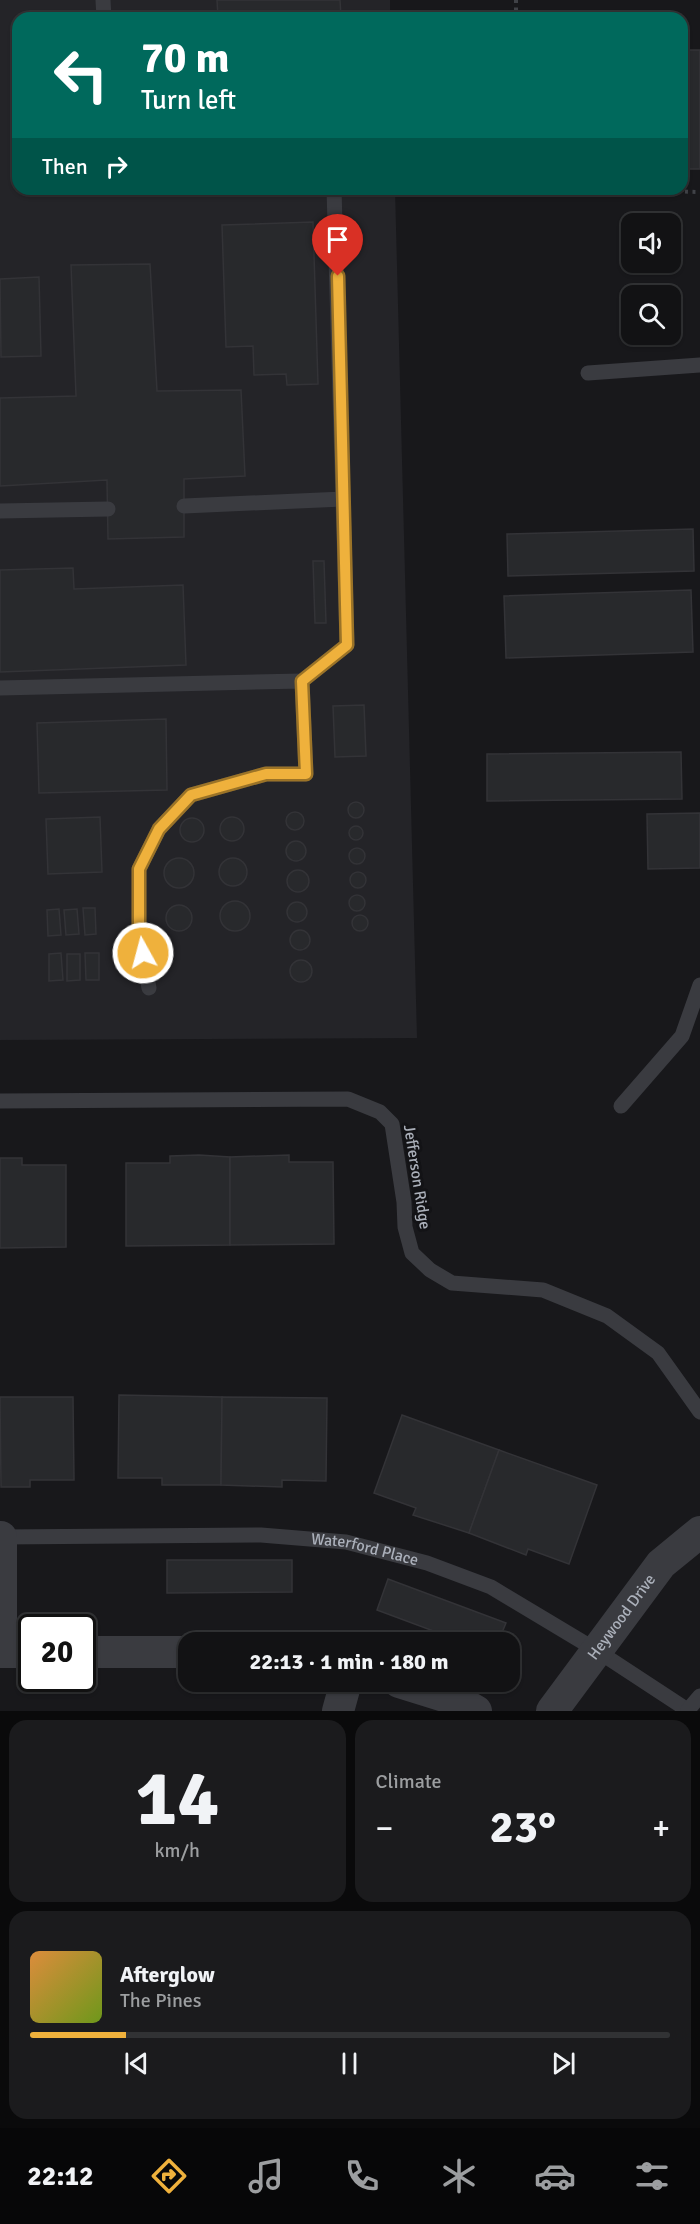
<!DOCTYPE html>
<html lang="en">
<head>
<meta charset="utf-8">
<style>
  body { margin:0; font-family:Signika,sans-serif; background:#1b1b1d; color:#f1f3f6; height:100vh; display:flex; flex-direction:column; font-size:22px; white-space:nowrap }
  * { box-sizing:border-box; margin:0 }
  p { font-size:20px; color:#9c9ea0 }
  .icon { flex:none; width:33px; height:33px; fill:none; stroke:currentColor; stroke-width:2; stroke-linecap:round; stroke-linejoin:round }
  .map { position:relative; height:1711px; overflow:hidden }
  .panel { display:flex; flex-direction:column; gap:9px; padding:9px; background:#0a0a0b; flex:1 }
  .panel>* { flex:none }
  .guide { position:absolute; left:12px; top:12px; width:676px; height:183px; border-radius:18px; box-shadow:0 2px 4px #0004,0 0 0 2px #313234; background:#00695c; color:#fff; overflow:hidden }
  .tools { position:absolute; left:621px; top:213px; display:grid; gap:12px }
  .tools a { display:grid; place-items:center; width:60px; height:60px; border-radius:12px; background:#121214; box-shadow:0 2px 4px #0004,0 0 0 2px #313234; font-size:30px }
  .speed { position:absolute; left:18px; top:1614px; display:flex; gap:12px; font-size:30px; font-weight:700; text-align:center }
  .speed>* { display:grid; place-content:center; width:78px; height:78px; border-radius:50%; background:#121214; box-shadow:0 2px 4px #0004,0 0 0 2px #313234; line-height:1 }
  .speed .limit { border:3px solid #111; border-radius:9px; background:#fff; color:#111 }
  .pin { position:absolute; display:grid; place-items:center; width:51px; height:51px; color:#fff; margin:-62px -26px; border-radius:50% 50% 50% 0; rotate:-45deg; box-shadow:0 0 6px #0007 }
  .pin .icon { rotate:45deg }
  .me { position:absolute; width:66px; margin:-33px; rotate:353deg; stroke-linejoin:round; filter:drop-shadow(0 0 4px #0008) }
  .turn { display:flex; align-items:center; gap:21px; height:126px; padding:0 30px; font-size:27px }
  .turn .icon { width:78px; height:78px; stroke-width:2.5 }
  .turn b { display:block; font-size:42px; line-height:51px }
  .then { display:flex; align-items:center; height:57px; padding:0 30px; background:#0003; gap:12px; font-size:22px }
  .big { font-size:45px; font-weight:700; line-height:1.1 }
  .panel .card { flex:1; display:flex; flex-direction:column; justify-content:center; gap:9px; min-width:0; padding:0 21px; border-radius:18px; background:#1b1b1d }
  .panel .dial { align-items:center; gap:0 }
  .dial b { font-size:78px; line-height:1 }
  .song { display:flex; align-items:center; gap:18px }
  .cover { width:72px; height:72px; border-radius:9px; background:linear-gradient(135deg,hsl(30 70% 55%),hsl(80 70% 35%)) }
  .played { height:6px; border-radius:3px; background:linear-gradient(90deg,#efb13c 15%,#313234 15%) }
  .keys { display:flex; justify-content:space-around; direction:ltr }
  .heat { display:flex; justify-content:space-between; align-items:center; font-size:33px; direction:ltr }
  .panel .tiles { flex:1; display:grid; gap:9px; grid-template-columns:1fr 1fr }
  .card:last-child { grid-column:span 2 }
  .trip { position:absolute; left:178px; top:1632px; width:342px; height:60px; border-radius:18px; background:#121214; box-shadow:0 2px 4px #0004,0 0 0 2px #313234; font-weight:700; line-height:60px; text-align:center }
  .dock { display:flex; height:96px; justify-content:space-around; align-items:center; background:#070708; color:#9c9ea0 }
  .dock .icon { width:42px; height:42px }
  .dock .active { color:#efb13c }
  .dock b { font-size:27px; color:#f1f3f6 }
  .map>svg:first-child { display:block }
  .built { fill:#242428 }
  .building { fill:#28292c; stroke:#333337; stroke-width:1.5 }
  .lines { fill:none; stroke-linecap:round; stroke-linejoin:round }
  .path { stroke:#404247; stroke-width:4; stroke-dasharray:3 4.5; stroke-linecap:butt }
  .lane { stroke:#3a3b40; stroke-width:15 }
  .street { stroke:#3a3b40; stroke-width:32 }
  .route-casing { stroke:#9b7327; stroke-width:15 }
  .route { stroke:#efb13c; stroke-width:10 }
  .labels { text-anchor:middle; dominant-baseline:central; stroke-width:6; stroke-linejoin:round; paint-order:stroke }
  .street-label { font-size:16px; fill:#abb0ba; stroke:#131316 }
</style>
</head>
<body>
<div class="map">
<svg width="700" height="1711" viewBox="0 0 700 1711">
  <rect width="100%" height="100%" fill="#18181b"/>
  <path class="built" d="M0 0H390V18H18V189H395L417 1038 0 1040Z"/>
  <g class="building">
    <path d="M217 0H340L341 18H218Z"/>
    <rect x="682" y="50" width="18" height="119"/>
    <path d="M313 222 318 384 287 385 286 374 254 375 253 346 226 347 222 225Z"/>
    <path d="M150 264 157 391 241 390 245 476 184 479V537L108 539 107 480 0 486V398L76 396 71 265Z"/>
    <path d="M39 277 41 356 1 357 0 279Z"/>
    <path d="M693 529 694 571 508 576 507 534Z"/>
    <path d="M313 561H324L326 623H315Z"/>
    <path d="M73 568 74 589 183 585 186 665 0 672V570Z"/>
    <path d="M691 590 693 652 506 658 504 596Z"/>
    <path d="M364 705 366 756 335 757 333 706Z"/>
    <path d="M166 719 167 790 39 793 37 723Z"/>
    <path d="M681 752 682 799 487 801V754Z"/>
    <circle cx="356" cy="810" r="8"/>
    <circle cx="295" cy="821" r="9"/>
    <path d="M700 813V868L648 869 647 814Z"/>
    <path d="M100 817 102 872 48 874 46 819Z"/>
    <circle cx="232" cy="829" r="12"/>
    <circle cx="192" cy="830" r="12"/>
    <circle cx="356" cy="833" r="7"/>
    <circle cx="296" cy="851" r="10"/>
    <circle cx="357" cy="856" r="8"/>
    <circle cx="233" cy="872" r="14"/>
    <circle cx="179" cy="873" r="15"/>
    <circle cx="298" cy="881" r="11"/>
    <circle cx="358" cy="880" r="8"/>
    <circle cx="357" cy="903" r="8"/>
    <circle cx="235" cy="916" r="15"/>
    <circle cx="297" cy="912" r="10"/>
    <circle cx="179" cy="918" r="13"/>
    <path d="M83 908H95L96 934 85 935Z"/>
    <path d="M59 909 61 935 48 936 47 910Z"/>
    <path d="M77 909 79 934 66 935 64 910Z"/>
    <circle cx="360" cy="923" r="8"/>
    <circle cx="300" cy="940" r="10"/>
    <path d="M61 953 63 980 49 981V954Z"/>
    <path d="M85 953H99V980H86Z"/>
    <path d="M67 954H80V980L67 981Z"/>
    <circle cx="301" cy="971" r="11"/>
    <path d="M199 1155 230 1157V1245L126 1246V1163H170V1156Z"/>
    <path d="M289 1155V1162H333L334 1244 230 1245V1157Z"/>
    <path d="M0 1158H22V1165H66V1247L0 1248Z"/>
    <path d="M119 1395 222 1397 221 1485H162V1478H118Z"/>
    <path d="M0 1397H73L74 1480H30V1487H1Z"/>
    <path d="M222 1397 327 1398 326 1481 282 1480V1487L221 1485Z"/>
    <path d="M402 1415 499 1450 469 1533 413 1515 416 1508 374 1493Z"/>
    <path d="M499 1450 597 1485 569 1564 528 1549 526 1555 469 1533Z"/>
    <path d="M167 1560H292V1592L167 1593Z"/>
    <path d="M388 1579 506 1623 498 1642H463L377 1610Z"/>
  </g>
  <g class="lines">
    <g class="path">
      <path d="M516 18V0"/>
      <path d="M580 189 700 192"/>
    </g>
    <g class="lane">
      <path d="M103 0 104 18"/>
      <path d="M588 373 700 365"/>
      <path d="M184 506 343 499 334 189"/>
      <path d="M0 511 108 509"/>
      <path d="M302 681 347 645 343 499"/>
      <path d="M0 688 302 681 306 774H266L191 795 159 829 139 869V935L149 988"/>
      <path d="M0 1101 348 1099 380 1112 392 1124 404 1202 405 1227 412 1253 430 1270 452 1283 543 1290 607 1316 658 1353 700 1412"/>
      <path d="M621 1106 682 1036 700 985"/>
      <path id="s1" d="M0 1537 261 1535 346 1542 427 1563 491 1587 596 1650 689 1711"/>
      <path d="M688 1710 700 1696"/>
    </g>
    <g class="street">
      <path d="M1 1537V1652"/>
      <path d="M0 1652H32"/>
      <path d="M82 1652H189"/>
      <path d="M399 1682 457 1700 476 1711"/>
      <path d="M338 1711 346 1682"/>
      <path id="s2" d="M552 1711 661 1564 700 1532"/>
    </g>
  </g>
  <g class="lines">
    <g class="route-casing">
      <path id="route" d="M143 953 139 935V869L159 829 191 795 266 774H306L302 681 347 645 338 276"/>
    </g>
    <use href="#route" class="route"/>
  </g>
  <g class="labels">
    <g class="street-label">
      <text transform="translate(417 1177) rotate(81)">Jefferson Ridge</text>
      <text stroke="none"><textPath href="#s1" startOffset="366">Waterford Place</textPath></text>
      <text stroke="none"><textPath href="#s2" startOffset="117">Heywood Drive</textPath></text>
    </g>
  </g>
</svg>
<div class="tools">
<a><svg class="icon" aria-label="sound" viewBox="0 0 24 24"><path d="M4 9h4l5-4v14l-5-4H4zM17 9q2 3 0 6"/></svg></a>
<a><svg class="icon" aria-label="search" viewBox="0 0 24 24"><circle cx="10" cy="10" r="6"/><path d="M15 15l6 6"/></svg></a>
</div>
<div class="speed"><div class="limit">20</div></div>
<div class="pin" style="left:338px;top:276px;background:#d93025"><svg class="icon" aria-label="arrive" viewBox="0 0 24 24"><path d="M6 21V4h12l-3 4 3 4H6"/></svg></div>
<svg class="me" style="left:143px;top:953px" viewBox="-20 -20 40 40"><circle r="17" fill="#efb13c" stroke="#fff" stroke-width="3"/><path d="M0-11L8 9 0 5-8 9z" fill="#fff"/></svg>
<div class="trip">22:13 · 1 min · 180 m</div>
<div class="guide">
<div class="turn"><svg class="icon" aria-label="left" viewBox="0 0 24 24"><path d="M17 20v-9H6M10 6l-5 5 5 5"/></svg><div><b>70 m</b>Turn left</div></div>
<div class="then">Then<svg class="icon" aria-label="right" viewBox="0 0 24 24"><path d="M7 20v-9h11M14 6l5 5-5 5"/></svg></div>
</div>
</div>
<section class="panel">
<div class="tiles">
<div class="card dial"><b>14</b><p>km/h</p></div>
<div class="card"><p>Climate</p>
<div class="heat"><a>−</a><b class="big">23°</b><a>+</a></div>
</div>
<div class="card">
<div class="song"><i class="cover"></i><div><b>Afterglow</b><p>The Pines</p></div></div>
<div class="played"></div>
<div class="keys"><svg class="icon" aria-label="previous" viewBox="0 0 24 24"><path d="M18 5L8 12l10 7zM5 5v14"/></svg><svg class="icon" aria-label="pause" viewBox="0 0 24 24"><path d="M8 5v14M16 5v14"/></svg><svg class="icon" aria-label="next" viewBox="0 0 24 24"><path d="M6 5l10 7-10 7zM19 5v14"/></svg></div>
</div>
</div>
</section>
<nav class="dock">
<b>22:12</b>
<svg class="icon active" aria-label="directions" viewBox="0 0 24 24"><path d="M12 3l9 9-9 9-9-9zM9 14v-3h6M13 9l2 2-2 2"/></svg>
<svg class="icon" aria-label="music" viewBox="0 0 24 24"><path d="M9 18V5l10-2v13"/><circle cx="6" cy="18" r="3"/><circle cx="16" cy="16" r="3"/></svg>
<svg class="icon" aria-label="phone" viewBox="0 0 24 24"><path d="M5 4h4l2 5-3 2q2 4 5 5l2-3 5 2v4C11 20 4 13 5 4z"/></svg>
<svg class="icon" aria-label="climate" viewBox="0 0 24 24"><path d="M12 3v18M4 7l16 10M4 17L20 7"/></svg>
<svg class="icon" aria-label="car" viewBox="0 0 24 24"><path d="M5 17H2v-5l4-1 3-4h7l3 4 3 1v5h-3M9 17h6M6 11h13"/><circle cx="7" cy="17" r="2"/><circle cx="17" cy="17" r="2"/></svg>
<svg class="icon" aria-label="filters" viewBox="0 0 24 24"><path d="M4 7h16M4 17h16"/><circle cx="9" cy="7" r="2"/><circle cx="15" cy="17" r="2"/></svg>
</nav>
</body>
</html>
